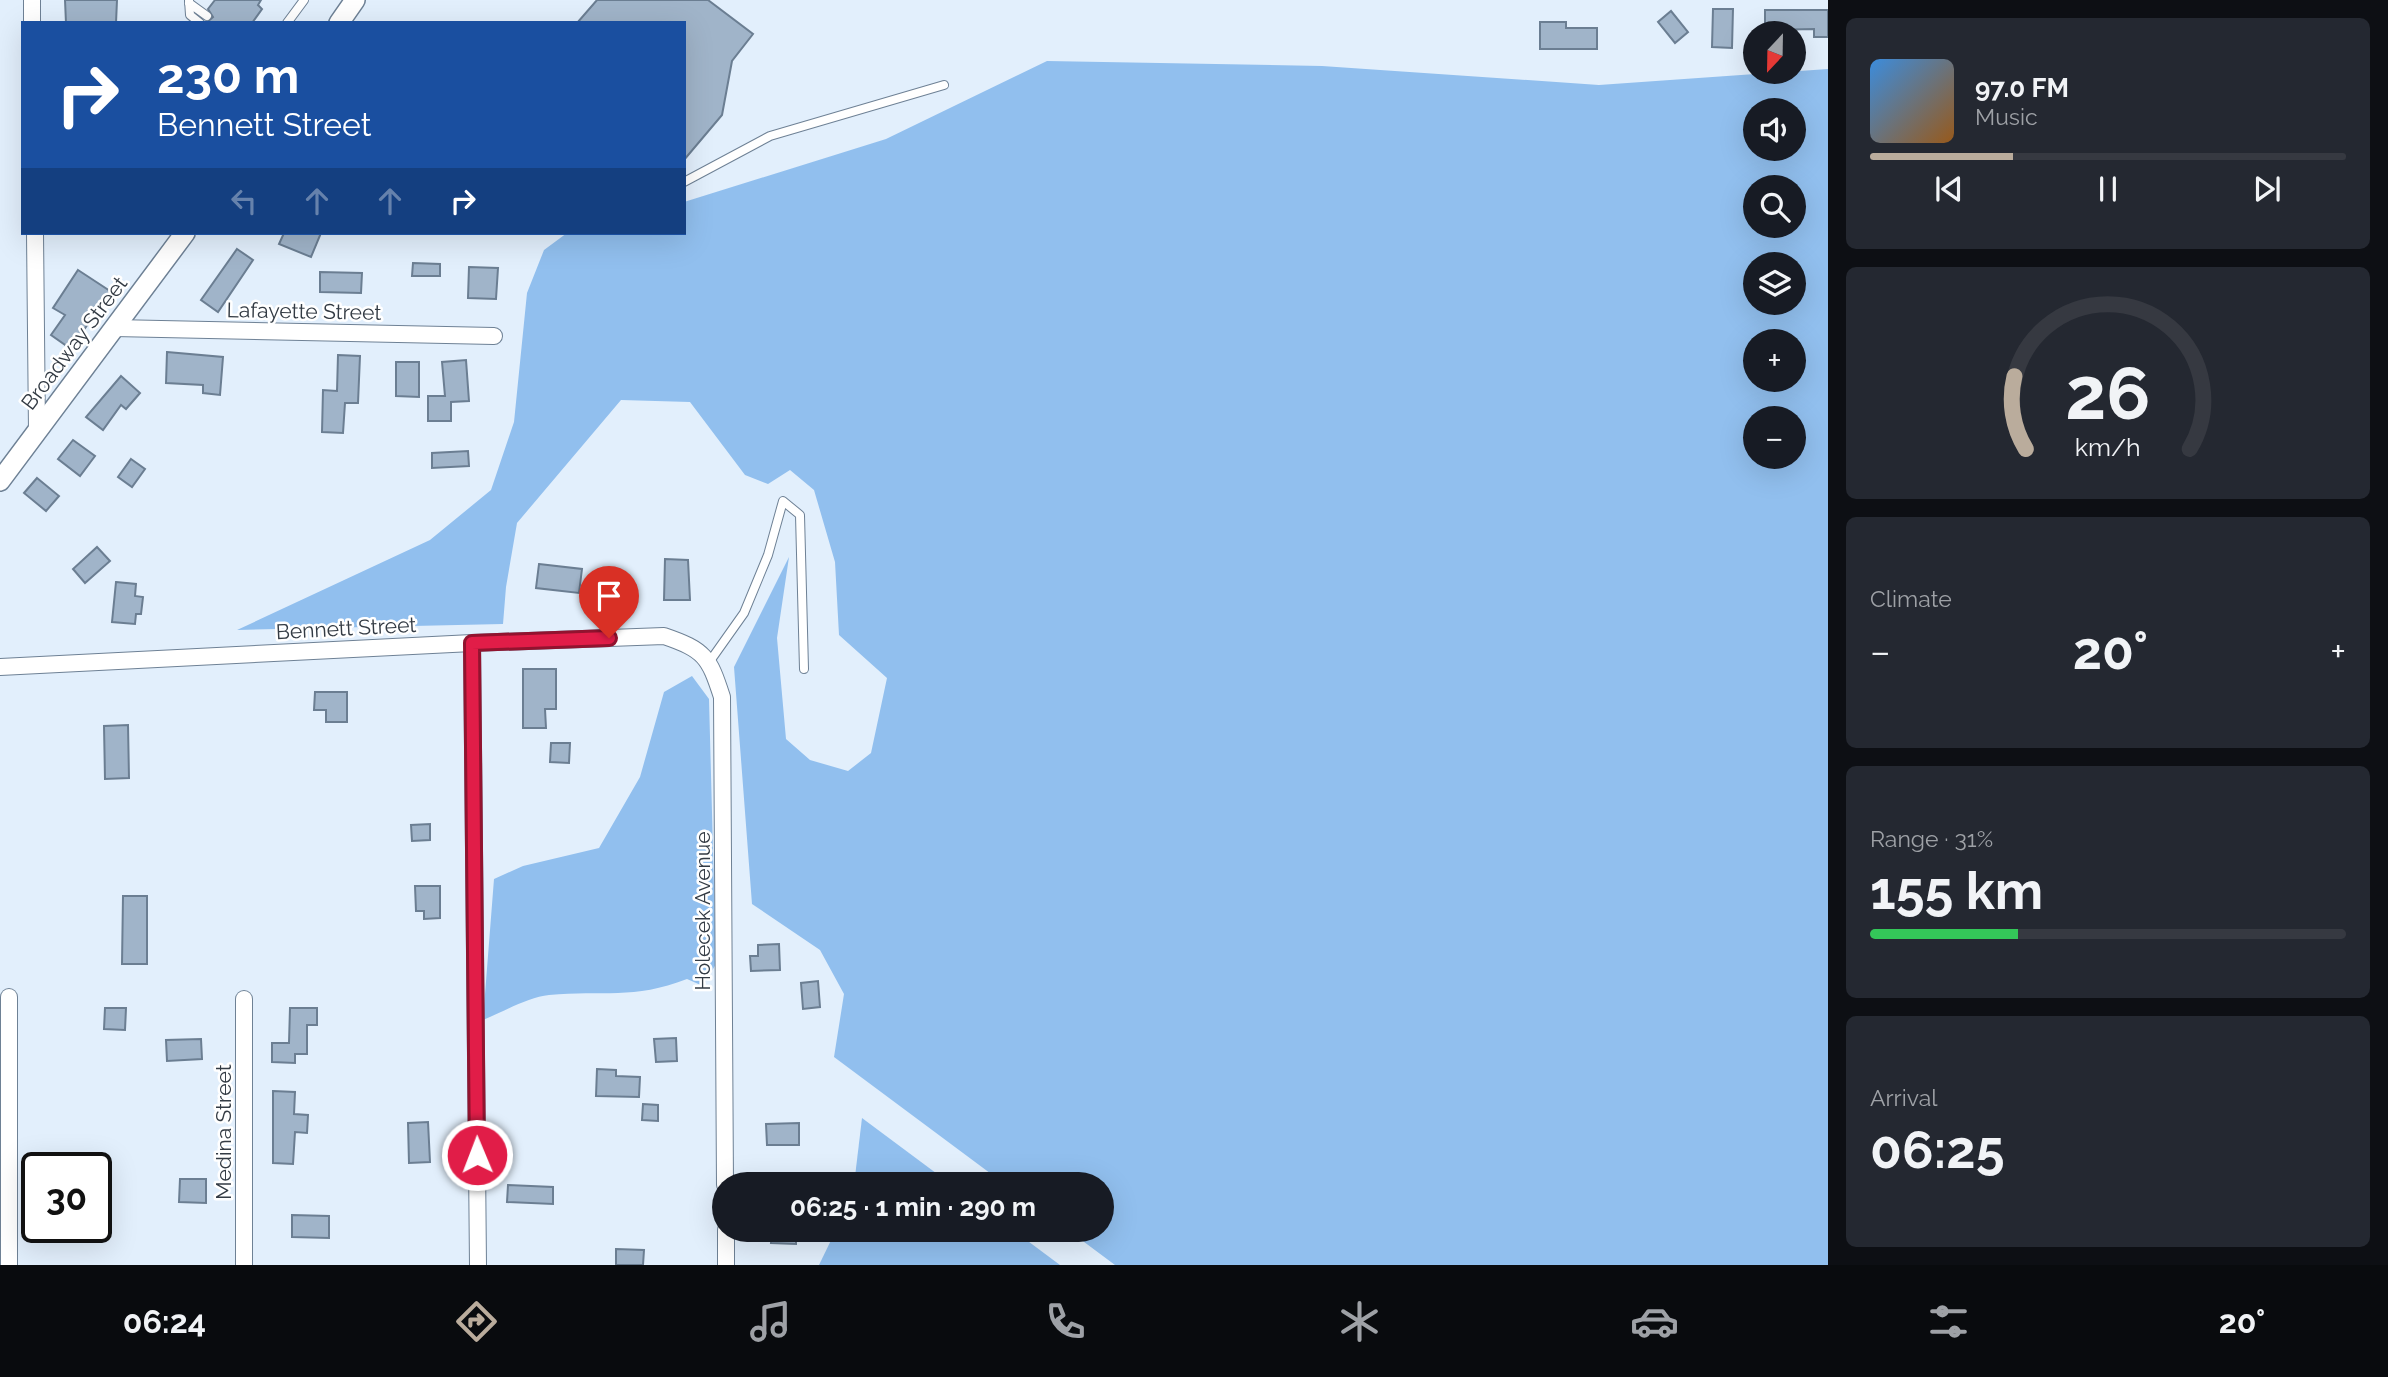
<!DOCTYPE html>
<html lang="en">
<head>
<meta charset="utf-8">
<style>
  body { margin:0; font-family:Raleway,sans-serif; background:#242831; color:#f1f3f6; height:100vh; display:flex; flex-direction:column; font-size:26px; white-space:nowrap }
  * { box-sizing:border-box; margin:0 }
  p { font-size:23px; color:#9ea1a6 }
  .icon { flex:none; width:38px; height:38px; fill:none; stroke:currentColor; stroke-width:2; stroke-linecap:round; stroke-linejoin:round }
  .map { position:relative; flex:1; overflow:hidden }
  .panel { display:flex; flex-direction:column; gap:18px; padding:18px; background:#0d0f14; width:560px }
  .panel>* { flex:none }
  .banner { position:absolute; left:21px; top:21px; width:665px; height:214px; border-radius:0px; box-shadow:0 7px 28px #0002; background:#1a4fa0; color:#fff; overflow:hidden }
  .needle { width:46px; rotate:202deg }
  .buttons { position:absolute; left:1743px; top:21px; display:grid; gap:14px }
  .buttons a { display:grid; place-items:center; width:63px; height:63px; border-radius:50%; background:#171b24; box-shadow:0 7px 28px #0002; font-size:35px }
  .speed { position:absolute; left:21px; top:1152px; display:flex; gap:14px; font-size:35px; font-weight:700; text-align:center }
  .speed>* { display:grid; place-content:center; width:91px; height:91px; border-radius:50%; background:#171b24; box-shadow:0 7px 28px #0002; line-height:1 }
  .speed .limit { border:4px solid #111; border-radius:10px; background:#fff; color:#111 }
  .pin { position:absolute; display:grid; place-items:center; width:60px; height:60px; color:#fff; margin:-72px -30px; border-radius:50% 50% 50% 0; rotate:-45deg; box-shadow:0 0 7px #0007 }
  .pin .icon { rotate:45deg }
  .me { position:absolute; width:77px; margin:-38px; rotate:359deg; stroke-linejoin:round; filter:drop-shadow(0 0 5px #0008) }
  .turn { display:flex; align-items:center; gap:24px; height:147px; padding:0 21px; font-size:32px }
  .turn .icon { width:91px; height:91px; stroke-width:2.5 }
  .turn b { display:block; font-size:49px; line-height:60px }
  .lanes { display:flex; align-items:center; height:66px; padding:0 21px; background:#0003; justify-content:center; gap:35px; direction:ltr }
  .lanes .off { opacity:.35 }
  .big { font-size:52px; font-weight:700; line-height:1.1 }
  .panel .widget { flex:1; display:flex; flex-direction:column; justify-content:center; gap:10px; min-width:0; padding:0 24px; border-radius:10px; background:#242831 }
  .panel .dial { align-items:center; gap:0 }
  .dial svg { height:182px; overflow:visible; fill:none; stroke:#363941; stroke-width:7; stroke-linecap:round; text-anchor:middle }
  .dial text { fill:#f1f3f6; stroke:none }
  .song { display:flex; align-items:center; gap:21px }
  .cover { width:84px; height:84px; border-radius:10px; background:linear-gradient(135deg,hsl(210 70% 55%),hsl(30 70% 35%)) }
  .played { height:7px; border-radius:4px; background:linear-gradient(90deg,#baac9c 30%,#363941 30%) }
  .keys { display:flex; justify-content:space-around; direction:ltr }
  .heat { display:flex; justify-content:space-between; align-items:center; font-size:38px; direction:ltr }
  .charge { height:10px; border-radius:5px; background:linear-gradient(90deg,#34c759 31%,#363941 0) }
  .trip { position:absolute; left:712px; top:1172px; width:402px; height:70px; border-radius:35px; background:#171b24; box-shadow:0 7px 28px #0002; font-weight:700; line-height:70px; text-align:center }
  .tabs { display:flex; height:112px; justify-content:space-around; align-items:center; background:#090b0e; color:#9ea1a6 }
  .tabs .icon { width:49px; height:49px }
  .tabs .active { color:#baac9c }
  .tabs b { font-size:32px; color:#f1f3f6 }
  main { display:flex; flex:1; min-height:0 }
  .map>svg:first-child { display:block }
  .green { fill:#91bfee; fill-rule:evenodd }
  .building { fill:#a0b4c9; stroke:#6b7e92; stroke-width:2 }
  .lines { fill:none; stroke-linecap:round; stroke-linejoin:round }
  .service-casing { stroke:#6e8195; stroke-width:10 }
  .minor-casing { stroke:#6e8195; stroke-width:18 }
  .tertiary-casing { stroke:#6e8195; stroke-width:22 }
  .service { stroke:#fff; stroke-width:8 }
  .minor { stroke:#fff; stroke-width:16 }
  .tertiary { stroke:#fff; stroke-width:19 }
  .route-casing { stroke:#92132f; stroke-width:18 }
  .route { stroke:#e11d48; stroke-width:12 }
  .labels { text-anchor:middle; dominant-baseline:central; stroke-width:5; stroke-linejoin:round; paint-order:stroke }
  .street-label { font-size:21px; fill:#333b44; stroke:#fff }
</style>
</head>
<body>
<main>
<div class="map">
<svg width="1828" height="1265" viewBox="0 0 1828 1265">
  <rect width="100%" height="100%" fill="#e2effc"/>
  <g class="green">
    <path d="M1047 61 1322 66 1599 85 1828 69V1265H1115L1068 1230H1102V1185H1006L834 1057 844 994 820 950 752 904 734 667 789 557 777 638 786 739 810 760 848 771 871 753 887 678 839 635 835 562 814 490 790 470 768 484 745 475 690 402 621 400 517 523 506 587 503 624 237 630 430 540 491 490 514 422 527 293 544 250 567 233H684V202L886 139ZM1755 110H1794V149H1755ZM1755 187H1794V226H1755ZM1755 264H1794V303H1755ZM1755 341H1794V380H1755ZM1755 418H1794V457H1755Z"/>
    <path d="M692 676 709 699 716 964 703 986 687 979C633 1000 603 990 549 995 528 997 503 1012 483 1020L494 879 523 866 599 848 640 777 664 692Z"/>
    <path d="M862 1118 952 1185H854Z"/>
    <path d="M836 1230H1013L1060 1265H819Z"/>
  </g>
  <g class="building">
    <path d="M65 0H117L116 23H66Z"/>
    <path d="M215 0H261L258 5 262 9 252 23H206L213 17 208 9Z"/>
    <path d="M597 0H708L753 34 732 61 722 115 684 160V23H577Z"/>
    <path d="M1713 9H1733L1732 48 1712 47Z"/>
    <path d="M1765 10H1828V37H1814V29L1765 30Z"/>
    <path d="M1671 11 1688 32 1675 43 1658 22Z"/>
    <path d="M1540 22H1566V28H1597V49H1540Z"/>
    <path d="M284 233H321L311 257 279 244Z"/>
    <path d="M237 249 253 260 218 312 201 300Z"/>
    <path d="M413 263 440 264V276H412Z"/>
    <path d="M469 267 498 268 496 299 468 298Z"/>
    <path d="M78 270 110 291 71 349 51 335 65 315 53 308Z"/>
    <path d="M320 272 362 273 361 293 320 292Z"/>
    <path d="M167 352 223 357 220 395 203 393V385L166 383Z"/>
    <path d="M338 355 360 356 358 403H345L343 433 322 432 323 390 337 391Z"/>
    <path d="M466 360 469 401 451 402V421H428V396H445L442 362Z"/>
    <path d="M396 362H419V397L396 396Z"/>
    <path d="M121 376 140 393 126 409 121 405 103 430 86 417Z"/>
    <path d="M73 440 95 456 80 476 58 459Z"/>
    <path d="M468 451 469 466 432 468V453Z"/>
    <path d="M131 459 145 469 132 487 118 477Z"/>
    <path d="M37 478 59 496 46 511 24 493Z"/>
    <path d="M97 547 110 561 85 583 73 569Z"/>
    <path d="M665 559 688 560 690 600H664Z"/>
    <path d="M539 564 582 569 579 593 536 588Z"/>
    <path d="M116 582 136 584 135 596 143 597 141 614H136L135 624 112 622Z"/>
    <path d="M523 669H556V709H545L546 728H523Z"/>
    <path d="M315 692H347V722H326V710H314Z"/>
    <path d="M128 725 129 778 105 779 104 726Z"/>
    <path d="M551 743H570L569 763 550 762Z"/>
    <path d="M430 824V840L412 841 411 825Z"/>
    <path d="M415 886H440V918L424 919V911H416Z"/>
    <path d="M123 896H147V964H122Z"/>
    <path d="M779 944 780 970 751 971 750 956H758V945Z"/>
    <path d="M818 981 820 1007 803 1009 801 983Z"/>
    <path d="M105 1008H126L125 1030 104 1029Z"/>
    <path d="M290 1008H317V1025H307V1054H295V1063L272 1062V1043H289Z"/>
    <path d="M676 1038 677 1061 656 1062 654 1039Z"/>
    <path d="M201 1039 202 1059 167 1061 166 1040Z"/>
    <path d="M597 1069 616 1070V1076L640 1077 639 1097 596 1096Z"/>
    <path d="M273 1091 295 1092 294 1114 308 1115 307 1133 295 1132 293 1164 273 1163Z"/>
    <path d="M643 1104 658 1105V1121L642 1120Z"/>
    <path d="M428 1122 430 1162 409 1163 408 1123Z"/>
    <path d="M799 1123V1145H767L766 1124Z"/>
    <path d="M180 1179H206V1203L179 1202Z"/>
    <path d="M508 1185 553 1187V1204L507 1202Z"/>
    <path d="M292 1215 329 1216V1238L292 1237Z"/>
    <path d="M772 1230H796V1244L771 1243Z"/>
    <path d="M616 1249 644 1250 643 1265H616Z"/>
  </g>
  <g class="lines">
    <g class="service-casing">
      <g id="service">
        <path d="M189 0 190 15 200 23"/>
        <path d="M189 3 207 16"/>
        <path d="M287 23 304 0"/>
        <path d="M684 182 770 136 944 85"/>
        <path d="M710 661 744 613 768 555 783 501 800 515 804 669"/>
      </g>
    </g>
    <g class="minor-casing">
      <g id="minor">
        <path d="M32 0V23"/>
        <path d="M35 233 37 431"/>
        <path d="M114 328 494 336"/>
        <path d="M472 643 478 1265"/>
        <path d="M0 667 472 643 664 636C705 650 709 657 722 697L725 1185"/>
        <path d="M9 997V1265"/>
        <path d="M726 1230V1265"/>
        <path d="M244 1265V999"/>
      </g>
    </g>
    <g class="tertiary-casing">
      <g id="tertiary">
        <path d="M339 23 355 0"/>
        <path d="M0 481 185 233"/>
      </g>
    </g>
    <use href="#service" class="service"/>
    <use href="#minor" class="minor"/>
    <use href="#tertiary" class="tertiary"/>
  </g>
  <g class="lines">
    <g class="route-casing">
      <path id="route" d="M477 1155 472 643 609 638"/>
    </g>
    <use href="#route" class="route"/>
  </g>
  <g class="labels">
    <g class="street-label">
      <text transform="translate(304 311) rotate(1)">Lafayette Street</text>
      <text transform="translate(74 343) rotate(-53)">Broadway Street</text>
      <text transform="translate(346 628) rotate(-3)">Bennett Street</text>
      <text transform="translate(702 911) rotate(-90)">Holecek Avenue</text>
      <text transform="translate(223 1132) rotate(-90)">Medina Street</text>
    </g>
  </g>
</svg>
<div class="buttons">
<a><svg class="needle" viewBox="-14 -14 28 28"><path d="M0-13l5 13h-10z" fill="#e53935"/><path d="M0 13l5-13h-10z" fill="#9ea1a6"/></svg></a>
<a><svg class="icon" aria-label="sound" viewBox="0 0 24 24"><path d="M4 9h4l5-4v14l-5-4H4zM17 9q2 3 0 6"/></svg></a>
<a><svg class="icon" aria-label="search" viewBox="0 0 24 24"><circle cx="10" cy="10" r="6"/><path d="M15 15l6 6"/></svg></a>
<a><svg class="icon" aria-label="layers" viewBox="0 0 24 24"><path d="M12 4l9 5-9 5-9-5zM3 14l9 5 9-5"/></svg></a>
<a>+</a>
<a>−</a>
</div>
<div class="speed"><div class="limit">30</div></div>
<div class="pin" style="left:609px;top:638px;background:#d93025"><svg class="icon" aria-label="arrive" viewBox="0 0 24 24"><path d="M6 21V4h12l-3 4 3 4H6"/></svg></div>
<svg class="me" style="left:477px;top:1155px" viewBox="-20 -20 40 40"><circle r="17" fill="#e11d48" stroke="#fff" stroke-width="3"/><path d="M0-11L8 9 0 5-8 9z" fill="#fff"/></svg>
<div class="trip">06:25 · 1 min · 290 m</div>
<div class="banner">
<div class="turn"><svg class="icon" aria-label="right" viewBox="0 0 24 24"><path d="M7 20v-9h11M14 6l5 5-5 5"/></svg><div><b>230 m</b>Bennett Street</div></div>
<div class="lanes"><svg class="icon off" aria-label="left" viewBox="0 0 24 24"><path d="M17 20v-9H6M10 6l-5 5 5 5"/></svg><svg class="icon off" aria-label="ahead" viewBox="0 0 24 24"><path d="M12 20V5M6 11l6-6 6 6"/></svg><svg class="icon off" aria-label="ahead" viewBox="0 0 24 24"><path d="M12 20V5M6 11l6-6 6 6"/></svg><svg class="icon" aria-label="right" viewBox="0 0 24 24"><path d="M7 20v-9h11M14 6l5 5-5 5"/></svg></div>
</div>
</div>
<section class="panel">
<div class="widget">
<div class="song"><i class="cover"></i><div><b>97.0 FM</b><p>Music</p></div></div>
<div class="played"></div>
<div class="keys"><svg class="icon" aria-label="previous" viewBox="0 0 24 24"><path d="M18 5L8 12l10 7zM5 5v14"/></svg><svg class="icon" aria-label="pause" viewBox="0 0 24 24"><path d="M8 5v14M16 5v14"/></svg><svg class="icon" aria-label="next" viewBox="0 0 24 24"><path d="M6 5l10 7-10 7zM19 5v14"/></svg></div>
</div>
<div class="widget dial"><svg viewBox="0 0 100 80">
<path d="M14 69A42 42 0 1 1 86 69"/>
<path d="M14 69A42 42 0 0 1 9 37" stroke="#baac9c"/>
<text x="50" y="56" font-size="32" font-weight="700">26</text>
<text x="50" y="72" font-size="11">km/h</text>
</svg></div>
<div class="widget"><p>Climate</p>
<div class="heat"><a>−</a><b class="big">20°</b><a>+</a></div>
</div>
<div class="widget"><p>Range · 31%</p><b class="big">155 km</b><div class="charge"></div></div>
<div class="widget"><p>Arrival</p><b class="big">06:25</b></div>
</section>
</main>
<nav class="tabs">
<b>06:24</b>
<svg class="icon active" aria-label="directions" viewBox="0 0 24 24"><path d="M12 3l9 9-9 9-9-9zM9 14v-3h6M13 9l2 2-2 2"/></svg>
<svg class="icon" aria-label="music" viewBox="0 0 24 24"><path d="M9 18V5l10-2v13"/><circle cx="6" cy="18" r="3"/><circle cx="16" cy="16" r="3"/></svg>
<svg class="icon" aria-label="phone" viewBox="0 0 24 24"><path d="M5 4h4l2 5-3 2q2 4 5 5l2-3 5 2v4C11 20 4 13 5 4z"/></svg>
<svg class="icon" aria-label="climate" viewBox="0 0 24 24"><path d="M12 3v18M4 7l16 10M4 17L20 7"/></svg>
<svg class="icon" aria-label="car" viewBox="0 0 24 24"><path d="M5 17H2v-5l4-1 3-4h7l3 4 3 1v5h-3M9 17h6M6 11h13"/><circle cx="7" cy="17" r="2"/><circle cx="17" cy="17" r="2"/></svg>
<svg class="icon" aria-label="filters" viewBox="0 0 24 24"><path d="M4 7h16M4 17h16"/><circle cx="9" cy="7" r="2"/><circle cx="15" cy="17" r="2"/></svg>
<b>20°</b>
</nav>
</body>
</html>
